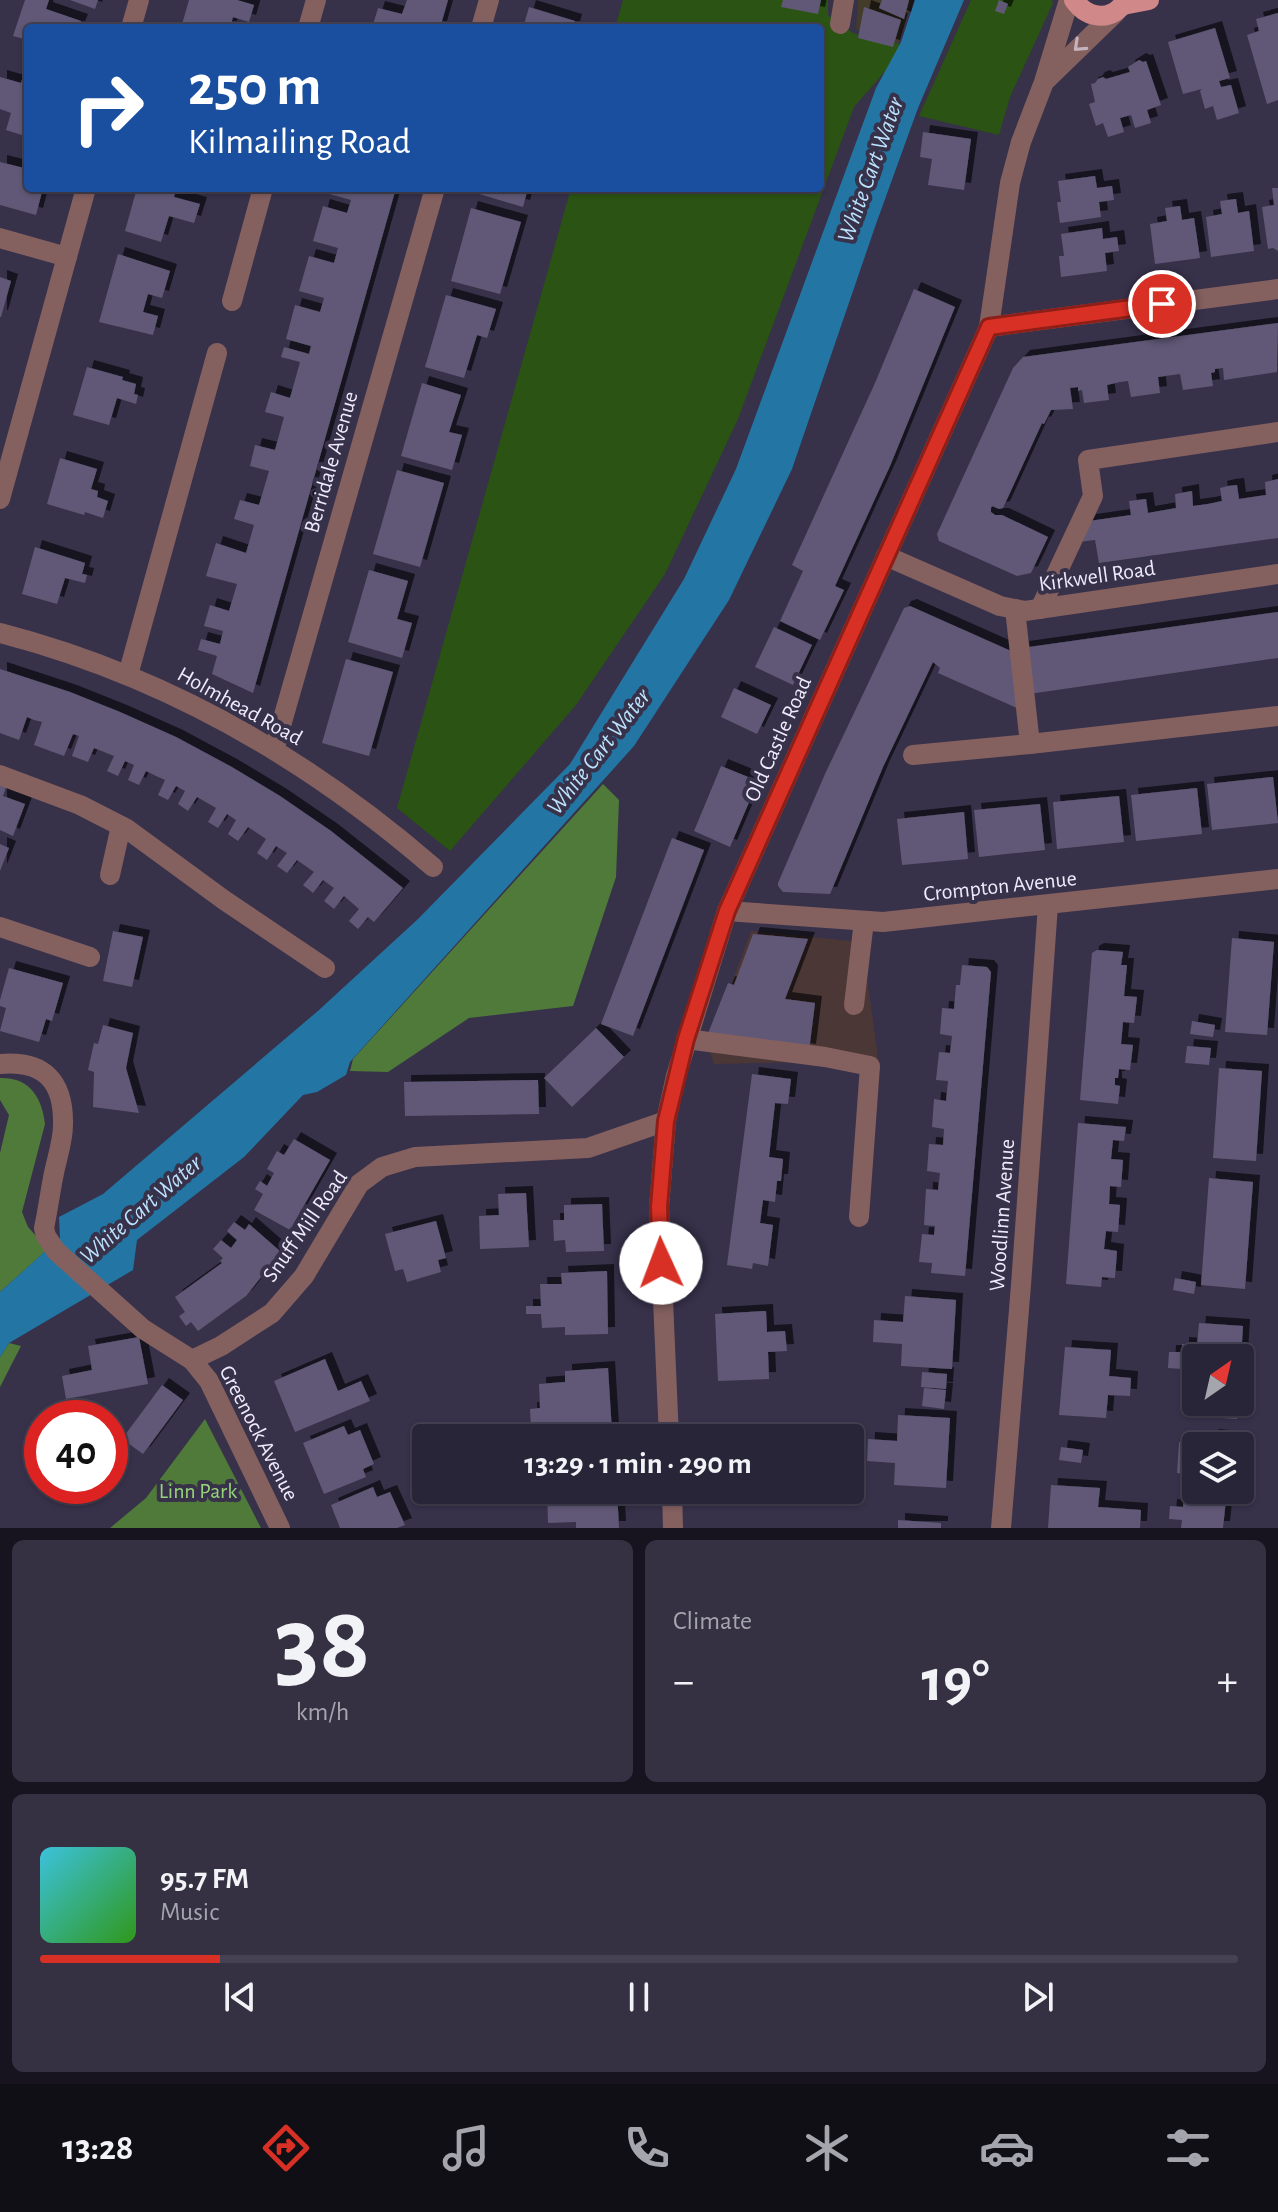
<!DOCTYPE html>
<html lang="en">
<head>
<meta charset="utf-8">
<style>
  body { margin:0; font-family:"Alegreya Sans",sans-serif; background:#353143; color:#f1f3f6; height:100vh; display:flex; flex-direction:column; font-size:30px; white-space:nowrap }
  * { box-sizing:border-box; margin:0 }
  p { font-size:26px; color:#a5a5ae }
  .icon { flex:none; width:44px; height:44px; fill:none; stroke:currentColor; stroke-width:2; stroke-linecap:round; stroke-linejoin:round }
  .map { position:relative; height:1528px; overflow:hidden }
  .sheet { display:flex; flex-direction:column; gap:12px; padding:12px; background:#17141f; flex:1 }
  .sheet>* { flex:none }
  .guide { position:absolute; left:24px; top:24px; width:800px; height:168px; border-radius:8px; box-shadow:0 2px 6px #0004,0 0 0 2px #454253; background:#1a4fa0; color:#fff; overflow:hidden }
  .needle { width:52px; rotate:34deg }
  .controls { position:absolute; left:1182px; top:1344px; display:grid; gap:16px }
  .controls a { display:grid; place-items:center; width:72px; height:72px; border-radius:8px; background:#292538; box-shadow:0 2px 6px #0004,0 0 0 2px #454253; font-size:40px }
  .speed { position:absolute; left:24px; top:1400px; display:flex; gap:16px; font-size:40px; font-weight:700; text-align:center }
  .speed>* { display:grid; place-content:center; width:104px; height:104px; border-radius:50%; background:#292538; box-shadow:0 2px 6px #0004,0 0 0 2px #454253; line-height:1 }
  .speed .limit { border:12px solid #d22; background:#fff; color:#111 }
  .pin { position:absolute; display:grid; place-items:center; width:68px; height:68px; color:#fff; margin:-34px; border:4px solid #fff; border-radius:50%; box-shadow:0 2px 8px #0007 }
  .me { position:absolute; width:88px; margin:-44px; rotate:358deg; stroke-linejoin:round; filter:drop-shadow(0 0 6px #0008) }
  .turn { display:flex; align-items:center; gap:28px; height:168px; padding:0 32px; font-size:36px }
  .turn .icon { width:104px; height:104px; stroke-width:2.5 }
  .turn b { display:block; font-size:56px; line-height:68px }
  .big { font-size:60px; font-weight:600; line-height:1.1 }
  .sheet .card { flex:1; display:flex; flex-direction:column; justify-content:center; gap:12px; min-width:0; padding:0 28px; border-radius:12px; background:#353143 }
  .sheet .dial { align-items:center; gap:0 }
  .dial b { font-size:104px; line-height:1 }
  .song { display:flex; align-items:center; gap:24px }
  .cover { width:96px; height:96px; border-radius:12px; background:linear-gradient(135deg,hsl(190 70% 55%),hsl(110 70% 35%)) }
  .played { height:8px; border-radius:4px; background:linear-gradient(90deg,#d93025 15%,#454253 15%) }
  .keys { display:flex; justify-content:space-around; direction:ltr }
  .heat { display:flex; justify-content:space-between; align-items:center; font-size:44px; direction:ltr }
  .sheet .tiles { flex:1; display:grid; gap:12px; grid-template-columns:1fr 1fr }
  .card:last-child { grid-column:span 2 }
  .trip { position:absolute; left:412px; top:1424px; width:452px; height:80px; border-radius:8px; background:#292538; box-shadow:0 2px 6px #0004,0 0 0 2px #454253; font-weight:600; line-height:80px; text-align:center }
  .dock { display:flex; height:128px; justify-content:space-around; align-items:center; background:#100f16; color:#a5a5ae }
  .dock .icon { width:56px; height:56px }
  .dock .active { color:#d93025 }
  .dock b { font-size:36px; color:#f1f3f6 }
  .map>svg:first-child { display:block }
  .commercial { fill:#4c3737 }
  .industrial { fill:#443c2b }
  .green { fill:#2b5314 }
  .forest { fill:#4f7a3a }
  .water { fill:#2376a3 }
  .building { fill:#605976; filter:url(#shadow) }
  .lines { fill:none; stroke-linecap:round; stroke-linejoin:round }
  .minor { stroke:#84605f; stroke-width:20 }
  .major { stroke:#d08888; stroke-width:20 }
  .oneway { stroke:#c4b3bd }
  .route-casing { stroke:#8d1f18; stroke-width:20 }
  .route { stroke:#d93025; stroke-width:14 }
  .labels { text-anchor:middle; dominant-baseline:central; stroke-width:8; stroke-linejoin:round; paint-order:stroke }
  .street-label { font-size:22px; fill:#efebfc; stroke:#37314a }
  .park-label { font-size:22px; fill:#96d37a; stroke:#37314a }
  .water-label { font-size:24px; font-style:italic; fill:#bce3fd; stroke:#37314a }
</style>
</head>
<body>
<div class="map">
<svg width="1278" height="1528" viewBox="0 0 1278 1528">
  <defs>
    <filter id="shadow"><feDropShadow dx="7" dy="-7" stdDeviation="0" flood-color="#0009"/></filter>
  </defs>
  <rect width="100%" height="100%" fill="#37314a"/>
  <path class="commercial" d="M751 931 862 942 880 1071 852 1061 714 1064 708 1047Z"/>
  <path class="industrial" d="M858 0H912L898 43 856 29Z"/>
  <g class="green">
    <path d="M623 0H828V15L853 33 900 44 888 68 854 107 738 419 665 574 576 705 450 851 397 808 571 188H820V28H615Z"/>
    <path d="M971 0H1052L1053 3 1010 97 999 135 919 116Z"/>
  </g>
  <g class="forest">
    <path d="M603 784 619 800 616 877 573 1006 469 1018 388 1072 350 1071 353 1059Z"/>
    <path d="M0 1078C30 1077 42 1098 45 1124L22 1212 28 1227 48 1249 0 1292V1153L9 1115 0 1100Z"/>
    <path d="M9 1343 21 1346 0 1387V1357Z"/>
    <path d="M205 1419 261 1528H110L146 1498Z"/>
  </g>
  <path class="water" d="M915 0H964L918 108 876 224 792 469 729 600 634 746 350 1062 346 1075 317 1092 303 1095 244 1157 137 1240 133 1270 9 1343 0 1357V1292L60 1238 59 1217 103 1194 319 1010 418 919 570 764 684 579 736 469 876 88 901 42Z"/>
  <g class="building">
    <path d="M25 0H49L46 9 81 21 78 28H28V40L13 36Z"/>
    <path d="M70 0H98L95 9Z"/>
    <path d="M189 0H237L254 5 249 22 233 17 230 28H181Z"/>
    <path d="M407 0H448L440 28H372L378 8 402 14Z"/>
    <path d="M783 0H821L818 14 781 7Z"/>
    <path d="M882 0H909L904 19 879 8Z"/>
    <path d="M999 0 1008 4 1004 14 995 11Z"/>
    <path d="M529 7 575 21 573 28H523Z"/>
    <path d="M864 7 901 20 893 47 858 38Z"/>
    <path d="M1278 13V100L1267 104 1247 35 1259 31 1256 19Z"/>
    <path d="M1215 28 1230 78 1219 81 1221 87 1231 85 1239 113 1217 120 1213 106 1205 109 1200 91 1202 89 1183 94 1168 42Z"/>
    <path d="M1139 60 1143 62 1146 61 1161 105 1147 110 1151 123 1135 128 1131 115 1120 118 1124 132 1108 137 1103 123 1096 126 1089 104 1095 102 1091 84 1095 83 1098 79 1103 77 1106 79 1130 72 1128 67Z"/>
    <path d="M27 63H28V137L6 130 11 113 0 109V77L21 83Z"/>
    <path d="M923 132 971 139 964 190 928 185 932 159 920 157Z"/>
    <path d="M0 162 28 169V188H43L36 215 0 205Z"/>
    <path d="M1095 176 1097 188 1112 186 1114 200 1099 202 1101 217 1060 223 1057 202H1061L1058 181Z"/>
    <path d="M137 188H170L169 191 175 193 174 197 200 204 194 223 169 216 161 242 125 231Z"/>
    <path d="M328 188H396L253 693 212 674 217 656 198 650 201 639 220 644 223 631 204 626 210 605 229 611 237 584 206 576 216 543 246 553 254 525 234 519 240 500 259 505 269 471 250 466 255 445 275 450 284 417 265 412 271 392 290 398 300 362 281 357 284 347 309 354 311 346 286 339 295 305 320 312 324 298 299 291 309 256 334 263 338 248 313 241 323 206 347 213 351 200 326 193Z"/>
    <path d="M477 188H528L523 207 476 193Z"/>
    <path d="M1272 188H1278V251L1273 248 1268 249 1262 207 1274 205Z"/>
    <path d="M1236 199 1238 213 1249 211 1254 251 1211 257 1206 217 1222 214 1220 201Z"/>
    <path d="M1180 206 1182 220 1194 218 1200 258 1155 264 1150 224 1167 221 1165 208Z"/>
    <path d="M471 208 521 222 500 294 451 281Z"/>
    <path d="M1102 228 1103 239 1117 237 1119 251 1105 253 1107 271 1061 277 1059 256H1064L1061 234Z"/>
    <path d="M118 254 170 271 162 298 148 294 143 312 158 316 153 335 99 322Z"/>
    <path d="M0 277 11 281 1 317H0Z"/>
    <path d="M914 289 955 307 890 466 835 586 844 590 820 640 780 621 803 571 792 565 875 383Z"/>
    <path d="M446 295 496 309 487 338 477 335 464 378 425 367Z"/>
    <path d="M1278 323 1277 372 1224 380 1223 368 1215 369V372L1211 373 1213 386 1183 390 1180 374 1158 377 1160 393 1131 397 1128 381 1120 382 1107 385 1109 400 1084 403 1082 390 1078 391V387L1070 388 1073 409 1051 410 1044 424 1042 423 1003 508 999 509 992 506 991 508V512L995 515H1002L1048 537 1031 573 1017 576 939 541 937 534 1013 368 1023 357Z"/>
    <path d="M87 367 123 377 122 380 136 384 134 394 138 395 136 404 117 398 109 425 73 415Z"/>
    <path d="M422 383 461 395 449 432 462 435 452 470 401 456Z"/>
    <path d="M60 458 97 469 91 489 98 491 97 497 108 501 103 518 85 512 84 515 47 504Z"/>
    <path d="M397 470 444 483 420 567 373 554Z"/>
    <path d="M1278 479V538L1099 563 1095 540 1078 542 1089 521 1131 515 1129 501 1146 499 1148 513 1176 508 1175 494 1192 491 1193 506 1208 504 1222 501 1220 488 1228 486 1237 485 1239 499 1266 495 1265 482Z"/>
    <path d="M35 547 85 563 82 574 87 575 85 583 65 578 57 604 22 594Z"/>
    <path d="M369 570 408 581 397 619 412 623 402 658 348 642Z"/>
    <path d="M910 606 1011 651 1019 709 938 673 940 668 933 662 883 767 830 894 783 892 778 886V883L825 774 904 608Z"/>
    <path d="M1278 612V658L1029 694 1022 648Z"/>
    <path d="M774 627 812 645 793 685 755 667Z"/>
    <path d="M346 659 393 672 369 756 322 743Z"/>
    <path d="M0 669 70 692 120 712 176 737 230 766 280 796 331 831 403 888 374 922 368 917 358 929 349 921 359 909 344 896 334 909 324 901 334 888 323 880 313 893 303 885 314 872 297 860 287 873 277 866 287 853 276 846 267 860 257 853 266 839 248 827 238 841 228 834 236 820 227 814 218 828 208 822 216 808 197 797 188 811 178 804 185 791 176 786 168 800 158 795 165 780 156 776 146 771 139 785 128 780 134 765 125 761 118 776 107 771 114 756 94 748 88 762 72 756 79 736 73 734 64 756 34 745 42 722 34 720 27 717 19 740 0 733Z"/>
    <path d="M734 688 771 705 757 734 721 717Z"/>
    <path d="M721 766 758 781 730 847 694 831Z"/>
    <path d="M1273 777 1278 823 1212 830 1207 784Z"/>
    <path d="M0 785 6 787 3 796 25 804 13 836 0 830Z"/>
    <path d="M1197 788 1202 834 1136 841 1131 795Z"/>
    <path d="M1119 796 1124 842 1057 849 1053 802Z"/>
    <path d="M1040 804 1045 850 979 857 974 810Z"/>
    <path d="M964 812 968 859 902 865 897 819Z"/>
    <path d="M672 838 704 850 633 1036 601 1024Z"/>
    <path d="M0 844 9 848 0 871Z"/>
    <path d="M113 931 143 937 132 987 103 981Z"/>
    <path d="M753 934 808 939 785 999 815 1003 809 1051 707 1036 728 983 734 985Z"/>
    <path d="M1232 938 1274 942 1267 1035 1225 1032Z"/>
    <path d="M1097 950 1123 952 1121 965H1127L1124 996 1137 997 1134 1023 1123 1022 1121 1044 1133 1045 1130 1070 1119 1069 1118 1078H1115V1085L1120 1086 1118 1104 1080 1100 1092 953Z"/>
    <path d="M962 965 987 967 991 972 965 1276 931 1273 932 1263 919 1262 922 1234 934 1235 935 1226 924 1225 926 1189 938 1190 940 1173 927 1171 929 1144 943 1145 944 1129 932 1127 934 1099 946 1101 948 1081 936 1080 939 1052 950 1053 952 1036 940 1034 942 1008 954 1009 956 985H960Z"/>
    <path d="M9 968 63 983 52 1021 46 1019 39 1042 0 1031 6 1008 0 1006V1000Z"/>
    <path d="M1192 1021 1215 1025 1213 1037 1190 1034Z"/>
    <path d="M103 1025 133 1033 126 1068 139 1113 93 1107 94 1072 88 1070 94 1043 98 1044Z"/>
    <path d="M596 1028 624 1057 572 1107 544 1078Z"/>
    <path d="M1187 1046 1211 1048 1209 1065 1185 1063Z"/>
    <path d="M1219 1068 1262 1071 1256 1161 1213 1158Z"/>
    <path d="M752 1074 791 1079 788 1104 775 1103 769 1157 783 1159 781 1181H777L775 1202 763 1200 760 1223 773 1225 768 1266 753 1263 752 1269 727 1265Z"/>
    <path d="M538 1080 539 1114 405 1116 404 1082Z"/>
    <path d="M1078 1123 1126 1127 1124 1141 1113 1140 1111 1159 1123 1160 1121 1187 1110 1186 1109 1204 1120 1205 1118 1232 1106 1231 1104 1249 1117 1251 1115 1278 1102 1277 1101 1287 1066 1284Z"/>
    <path d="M294 1139 330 1160 290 1230 254 1210 263 1194 255 1189 260 1181 267 1186 274 1173 267 1169 277 1151 284 1155Z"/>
    <path d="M1209 1178 1253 1182 1245 1289 1201 1285Z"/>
    <path d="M526 1193 529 1247 480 1249 479 1216 499 1215 498 1194Z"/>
    <path d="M602 1204 604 1251 566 1252 565 1240 554 1241 553 1220H564V1205Z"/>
    <path d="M436 1221 446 1258 438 1260 441 1272 407 1282 403 1269 395 1271 385 1234Z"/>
    <path d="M234 1222 245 1230 249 1224 281 1252 246 1296 198 1331 191 1322 186 1326 179 1316 185 1312 175 1297 222 1263 220 1261 223 1258 213 1249 221 1240 231 1248 237 1240 227 1231Z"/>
    <path d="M607 1271 608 1334 565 1335V1327L542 1328 541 1314H526V1306H541L540 1284H562L561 1273Z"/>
    <path d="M1175 1278 1196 1282 1194 1294 1173 1290Z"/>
    <path d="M905 1296 956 1300 952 1369 901 1366 902 1344 873 1342 874 1320 903 1322Z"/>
    <path d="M766 1311 767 1332 785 1331 787 1351 768 1352 769 1379 718 1381 715 1314Z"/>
    <path d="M1199 1323 1243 1326 1241 1358H1196V1370L1168 1368 1169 1352H1182V1344L1197 1345Z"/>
    <path d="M139 1337 148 1384 66 1399 62 1376 92 1370 88 1346Z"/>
    <path d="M1065 1347 1111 1350 1109 1376 1131 1378 1130 1396 1108 1395 1106 1418 1059 1415Z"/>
    <path d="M325 1359 338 1391 361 1381 370 1401 295 1432 274 1381Z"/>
    <path d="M608 1368 612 1432 569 1435 568 1424 531 1427 530 1409 540 1408 539 1384 565 1382V1371Z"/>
    <path d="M922 1372 947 1374 946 1389 921 1387Z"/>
    <path d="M162 1385 183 1400 143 1454 122 1439Z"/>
    <path d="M924 1388 946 1390 944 1409 922 1406Z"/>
    <path d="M1194 1394H1196V1402H1238L1237 1419 1192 1416Z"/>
    <path d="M898 1415 950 1418 946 1488 894 1485 895 1463 867 1461 868 1439 897 1441Z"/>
    <path d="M344 1426 348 1435 360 1430 374 1464 363 1469 366 1477 324 1494 303 1443Z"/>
    <path d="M771 1432V1438H721V1435Z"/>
    <path d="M1212 1436 1235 1438 1234 1446H1211Z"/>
    <path d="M1179 1442 1192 1443 1191 1452H1196V1490H1227L1223 1528H1181L1182 1520 1169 1519 1170 1506 1183 1507 1186 1474 1177 1473Z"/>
    <path d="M1061 1447 1083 1450 1081 1463 1059 1460Z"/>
    <path d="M1051 1485 1100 1488 1098 1507 1141 1510 1140 1528H1048Z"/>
    <path d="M373 1487 377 1497 390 1492 405 1525 397 1528H340L331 1505Z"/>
    <path d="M547 1490H617L619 1528H576V1522L548 1523Z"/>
    <path d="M724 1490H773L774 1504 725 1506Z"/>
    <path d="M898 1520 941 1523V1528H898Z"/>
  </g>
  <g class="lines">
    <g class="minor">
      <path d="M840 24 844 0"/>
      <path d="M131 28 139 0"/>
      <path d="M308 28 316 0"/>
      <path d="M481 28 489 0"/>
      <path d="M1047 79 1116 12"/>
      <path d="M0 238 67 257"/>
      <path d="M232 301 263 188"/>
      <path d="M989 327 1278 289"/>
      <path d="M0 499 86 188"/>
      <path d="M886 556 1000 606 1025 611 1278 574"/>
      <path d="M1015 609 1030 744 1278 716"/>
      <path d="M1040 609 1093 496 1088 460 1278 432"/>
      <path d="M0 633C162 675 307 758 433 867"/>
      <path d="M128 675 217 353"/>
      <path d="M274 750 435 188"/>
      <path d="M913 755 1030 744"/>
      <path d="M0 775 80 805 127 829 224 900 325 968"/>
      <path d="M110 875 121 826"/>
      <path d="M727 911 883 922 1278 879"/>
      <path d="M0 927 90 957"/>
      <path d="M854 1005 864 921"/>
      <path d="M686 1039 825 1057 870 1066 859 1217"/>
      <path d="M0 1064C44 1060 64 1081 63 1125 63 1141 57 1158 54 1173 50 1192 48 1210 44 1228L46 1236 56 1251 143 1329 192 1360 209 1381 280 1528"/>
      <path d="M192 1360 221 1346 272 1313 304 1276 359 1184 382 1167 415 1157 588 1148 666 1121"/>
      <path d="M669 1438 659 1207 666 1121 676 1076 727 911 989 327 1010 183 1021 142 1044 82 1069 0"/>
      <path d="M672 1490 673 1528"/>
      <path d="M1001 1528 1021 1285 1048 905"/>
    </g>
    <g class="major">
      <path d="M1074 0C1088 20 1113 22 1126 0"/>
      <path d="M1123 5 1149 0"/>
    </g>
  </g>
  <defs><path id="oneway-chevron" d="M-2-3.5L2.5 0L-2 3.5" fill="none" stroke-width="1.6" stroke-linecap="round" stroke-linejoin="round" transform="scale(2)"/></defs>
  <use class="oneway" href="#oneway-chevron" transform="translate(1079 46) rotate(137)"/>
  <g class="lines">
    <g class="route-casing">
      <path id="route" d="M661 1263 659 1207 666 1121 686 1039 727 911 989 327 1162 304"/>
    </g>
    <use href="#route" class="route"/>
  </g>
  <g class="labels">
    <g class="street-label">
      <text transform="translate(331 462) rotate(-74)">Berridale Avenue</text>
      <text transform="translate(1097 576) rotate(-8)">Kirkwell Road</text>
      <text transform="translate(240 706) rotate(29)">Holmhead Road</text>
      <text transform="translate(778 739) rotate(-66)">Old Castle Road</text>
      <text transform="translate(1000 886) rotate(-6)">Crompton Avenue</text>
      <text transform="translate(1002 1215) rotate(-86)">Woodlinn Avenue</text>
      <text transform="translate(305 1226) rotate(-55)">Snuff Mill Road</text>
      <text transform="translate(259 1433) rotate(63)">Greenock Avenue</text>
    </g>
    <g class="park-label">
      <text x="198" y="1491">Linn Park</text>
    </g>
    <g class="water-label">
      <text transform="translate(871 170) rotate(-70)">White Cart Water</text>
      <text transform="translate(599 752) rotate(-52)">White Cart Water</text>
      <text transform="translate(141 1210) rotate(-41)">White Cart Water</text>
    </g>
  </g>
</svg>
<div class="controls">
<a><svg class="needle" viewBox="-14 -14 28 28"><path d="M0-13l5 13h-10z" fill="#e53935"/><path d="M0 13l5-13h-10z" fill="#a5a5ae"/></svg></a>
<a><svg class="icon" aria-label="layers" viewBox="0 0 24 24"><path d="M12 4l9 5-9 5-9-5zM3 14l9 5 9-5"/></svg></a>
</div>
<div class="speed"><div class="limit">40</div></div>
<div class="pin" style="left:1162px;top:304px;background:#d93025"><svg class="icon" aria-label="arrive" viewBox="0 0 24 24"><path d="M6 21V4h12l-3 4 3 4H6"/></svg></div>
<svg class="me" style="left:661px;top:1263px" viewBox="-20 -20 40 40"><circle r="19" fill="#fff"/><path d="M0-13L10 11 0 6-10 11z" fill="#d93025"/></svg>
<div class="trip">13:29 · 1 min · 290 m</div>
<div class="guide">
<div class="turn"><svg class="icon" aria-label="right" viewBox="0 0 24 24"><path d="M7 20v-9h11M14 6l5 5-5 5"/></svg><div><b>250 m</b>Kilmailing Road</div></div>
</div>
</div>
<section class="sheet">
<div class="tiles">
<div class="card dial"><b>38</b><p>km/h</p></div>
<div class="card"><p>Climate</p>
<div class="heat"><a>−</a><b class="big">19°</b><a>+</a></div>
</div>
<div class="card">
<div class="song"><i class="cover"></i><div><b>95.7 FM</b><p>Music</p></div></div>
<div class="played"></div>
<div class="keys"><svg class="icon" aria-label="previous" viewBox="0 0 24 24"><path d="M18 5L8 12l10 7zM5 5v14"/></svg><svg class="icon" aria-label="pause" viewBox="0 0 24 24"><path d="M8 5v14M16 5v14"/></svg><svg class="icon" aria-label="next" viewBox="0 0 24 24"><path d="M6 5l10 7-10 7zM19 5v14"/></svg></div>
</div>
</div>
</section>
<nav class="dock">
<b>13:28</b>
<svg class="icon active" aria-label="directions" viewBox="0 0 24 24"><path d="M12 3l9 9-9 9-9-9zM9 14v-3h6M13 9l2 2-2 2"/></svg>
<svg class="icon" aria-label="music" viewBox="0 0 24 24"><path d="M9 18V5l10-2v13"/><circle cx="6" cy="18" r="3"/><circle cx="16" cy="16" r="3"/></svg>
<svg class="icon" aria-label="phone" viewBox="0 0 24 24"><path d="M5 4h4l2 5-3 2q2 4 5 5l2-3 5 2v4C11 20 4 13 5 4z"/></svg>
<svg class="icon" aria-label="climate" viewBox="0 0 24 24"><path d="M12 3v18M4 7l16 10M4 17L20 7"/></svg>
<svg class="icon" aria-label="car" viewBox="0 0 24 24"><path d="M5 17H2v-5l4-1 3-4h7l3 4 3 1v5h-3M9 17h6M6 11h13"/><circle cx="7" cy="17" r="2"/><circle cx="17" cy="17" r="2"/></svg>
<svg class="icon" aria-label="filters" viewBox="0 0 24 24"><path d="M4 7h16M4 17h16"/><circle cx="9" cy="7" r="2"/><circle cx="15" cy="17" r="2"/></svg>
</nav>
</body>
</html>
